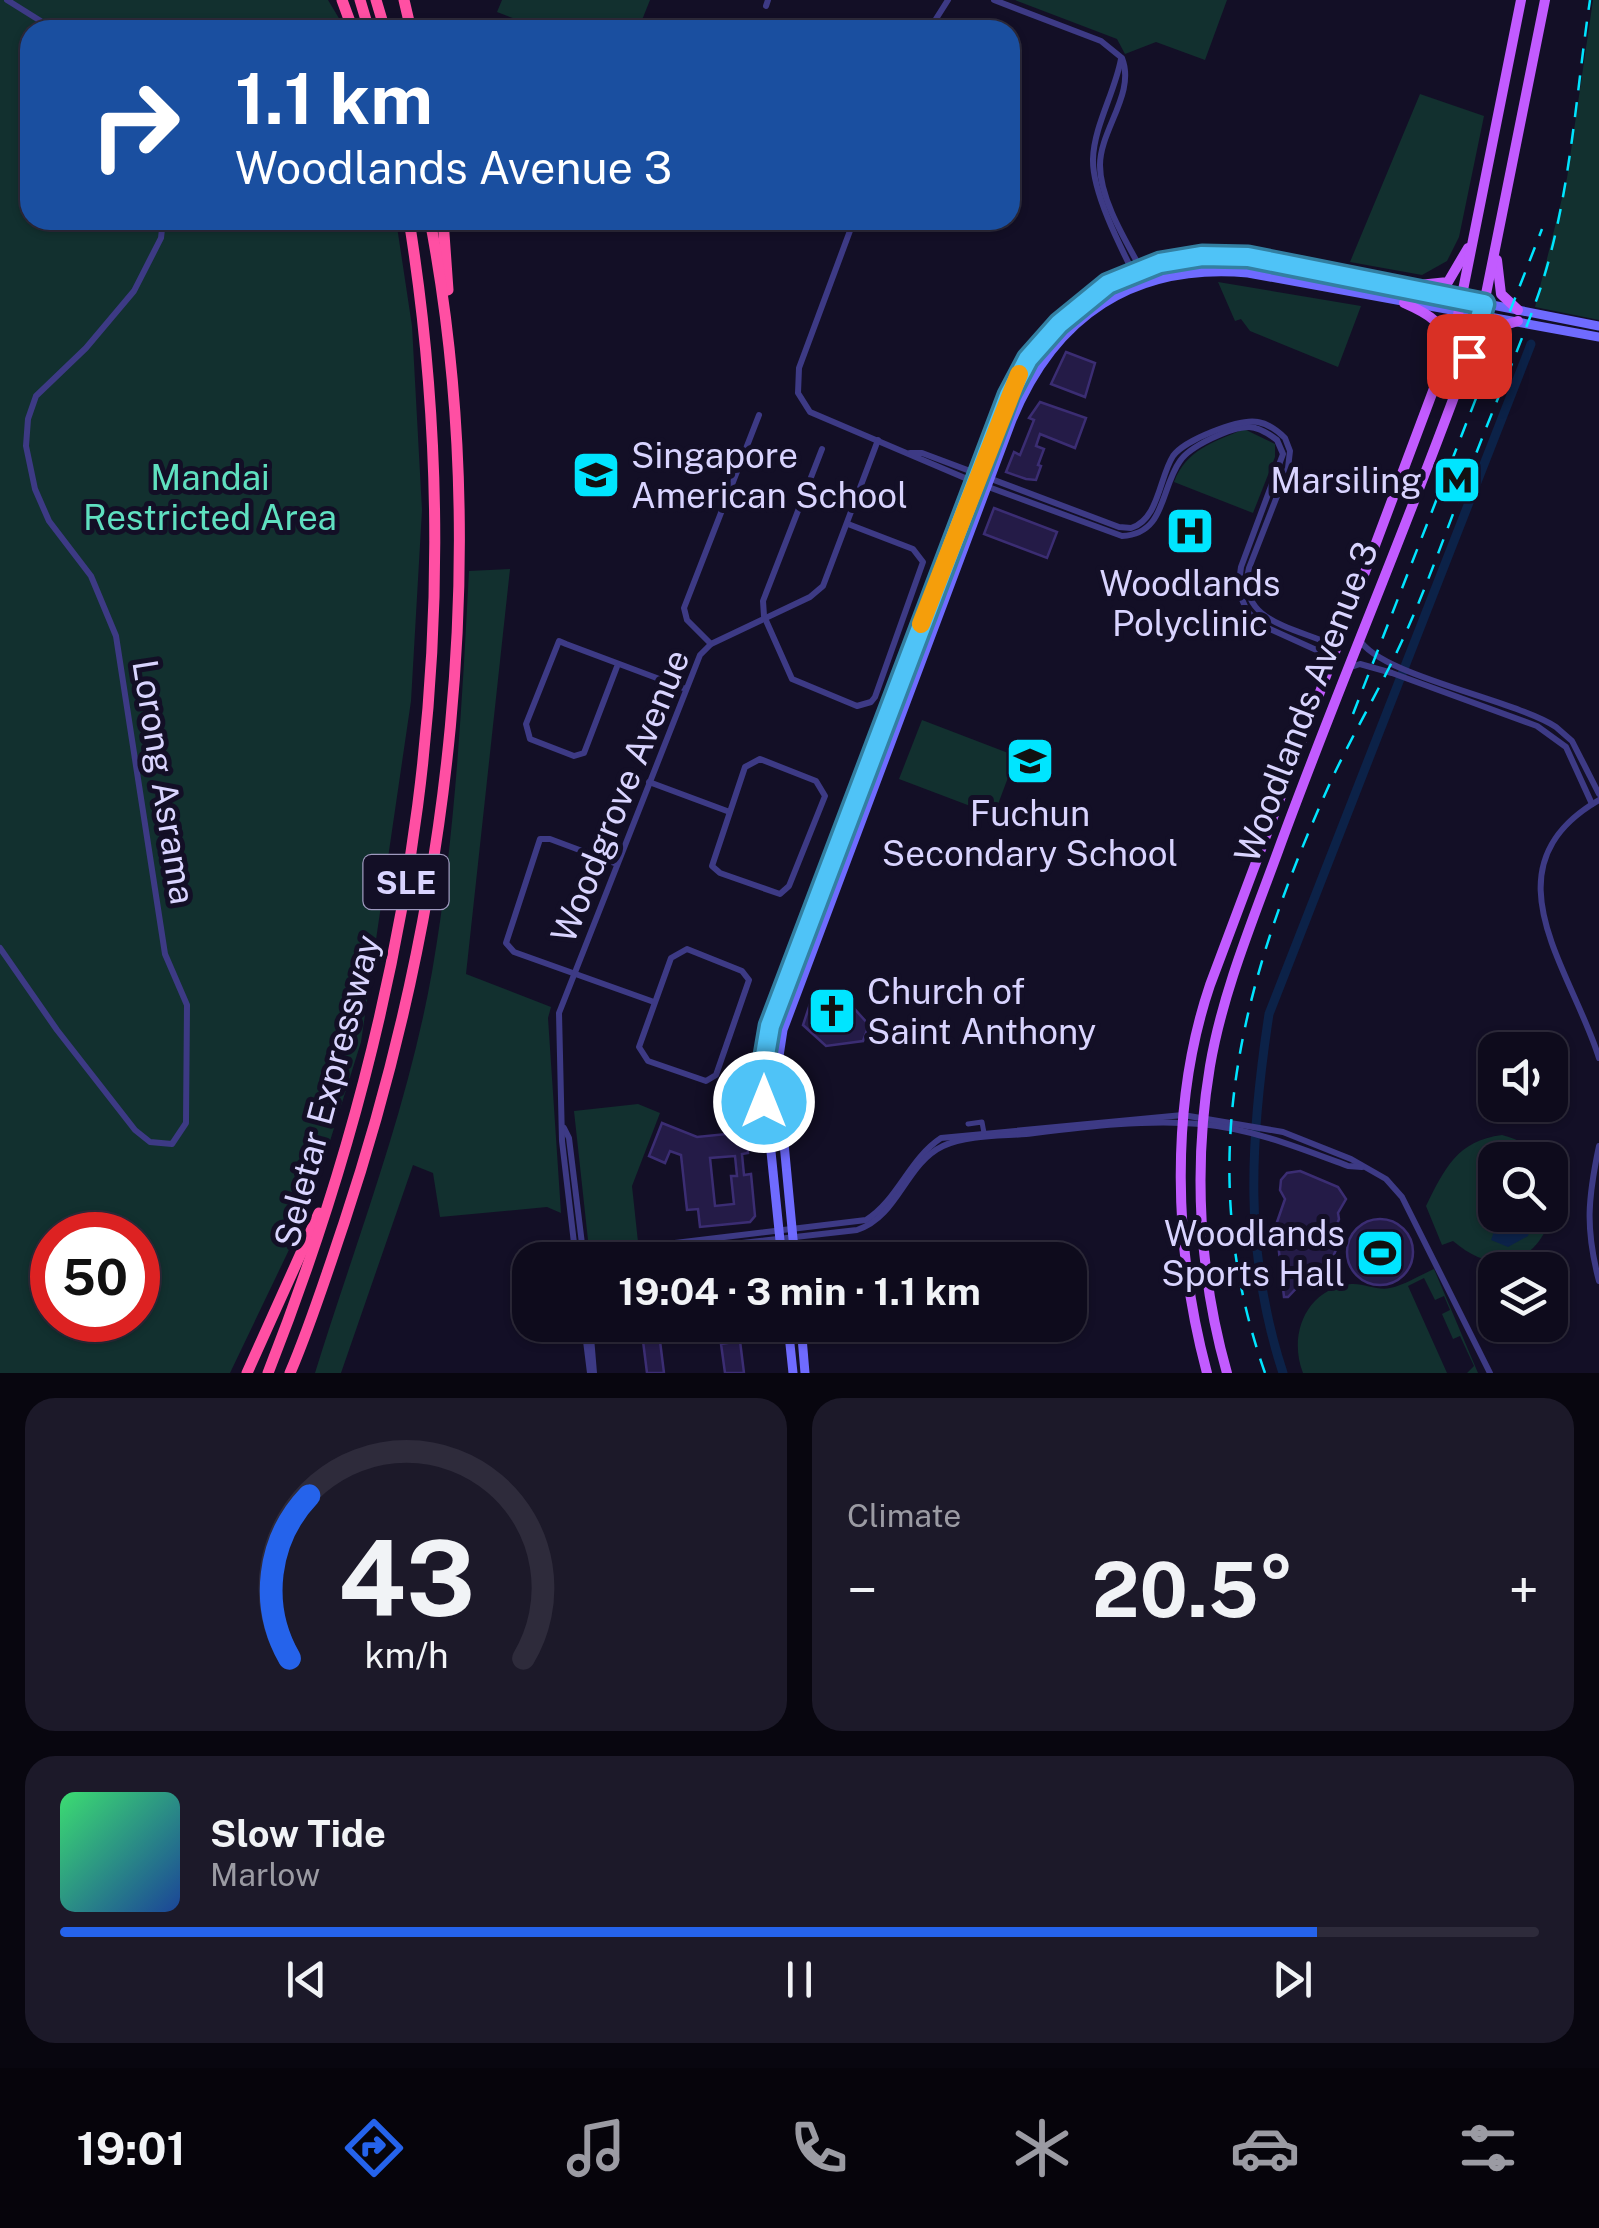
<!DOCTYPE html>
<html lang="en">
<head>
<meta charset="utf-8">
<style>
  body { margin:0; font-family:"Public Sans",sans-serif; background:#1c1929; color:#f1f3f6; height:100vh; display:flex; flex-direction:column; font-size:38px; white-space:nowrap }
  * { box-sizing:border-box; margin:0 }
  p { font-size:32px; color:#9b9ba3 }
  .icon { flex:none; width:55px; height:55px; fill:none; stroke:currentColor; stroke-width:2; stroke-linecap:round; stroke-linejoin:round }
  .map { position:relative; height:1373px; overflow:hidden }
  .side { display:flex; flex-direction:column; gap:25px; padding:25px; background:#08060f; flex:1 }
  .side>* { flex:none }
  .top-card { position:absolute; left:20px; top:20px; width:1000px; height:210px; border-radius:30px; box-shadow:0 2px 8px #0004,0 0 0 2px #2e2b3b; background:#1a4fa0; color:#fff; overflow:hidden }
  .controls { position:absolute; left:1478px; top:1032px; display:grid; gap:20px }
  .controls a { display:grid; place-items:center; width:90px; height:90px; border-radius:20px; background:#0e0b1c; box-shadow:0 2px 8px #0004,0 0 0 2px #2e2b3b; font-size:50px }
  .speed { position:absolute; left:30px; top:1212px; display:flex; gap:20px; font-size:50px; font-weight:700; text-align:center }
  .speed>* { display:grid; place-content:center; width:130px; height:130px; border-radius:50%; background:#0e0b1c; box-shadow:0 2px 8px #0004,0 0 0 2px #2e2b3b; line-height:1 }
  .speed .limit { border:15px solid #d22; background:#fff; color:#111 }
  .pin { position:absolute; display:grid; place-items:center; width:85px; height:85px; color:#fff; margin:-42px; border-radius:20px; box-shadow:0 5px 15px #0006 }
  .me { position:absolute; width:110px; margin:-55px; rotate:0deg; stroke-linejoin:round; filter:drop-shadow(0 0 8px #0008) }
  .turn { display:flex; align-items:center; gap:35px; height:210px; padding:0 50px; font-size:45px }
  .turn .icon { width:130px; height:130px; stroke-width:2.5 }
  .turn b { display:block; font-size:70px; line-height:85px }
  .big { font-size:75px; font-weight:700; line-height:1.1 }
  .side .widget { flex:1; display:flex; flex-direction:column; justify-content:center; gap:15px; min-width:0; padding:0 35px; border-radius:30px; background:#1c1929 }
  .side .dial { align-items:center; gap:0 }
  .dial svg { height:260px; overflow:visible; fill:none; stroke:#2e2b3b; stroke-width:7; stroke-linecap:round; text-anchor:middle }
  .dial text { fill:#f1f3f6; stroke:none }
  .song { display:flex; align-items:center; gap:30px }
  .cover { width:120px; height:120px; border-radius:15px; background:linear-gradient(135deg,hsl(140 70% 55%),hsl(220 70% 35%)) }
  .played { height:10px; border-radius:5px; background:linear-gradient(90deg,#2563eb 85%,#2e2b3b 85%) }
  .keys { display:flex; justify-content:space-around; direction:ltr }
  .heat { display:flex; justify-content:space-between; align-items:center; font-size:55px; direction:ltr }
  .side .tiles { flex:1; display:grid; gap:25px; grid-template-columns:1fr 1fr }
  .widget:last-child { grid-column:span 2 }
  .trip { position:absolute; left:512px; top:1242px; width:575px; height:100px; border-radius:30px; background:#0e0b1c; box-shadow:0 2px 8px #0004,0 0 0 2px #2e2b3b; font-weight:700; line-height:100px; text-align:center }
  .tab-bar { display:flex; height:160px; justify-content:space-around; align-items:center; background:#06040b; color:#9b9ba3 }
  .tab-bar .icon { width:70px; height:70px }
  .tab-bar .current { color:#2563eb }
  .tab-bar b { font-size:45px; color:#f1f3f6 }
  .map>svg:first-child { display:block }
  .green { fill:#12302f; fill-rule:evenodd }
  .water { fill:#0c2248 }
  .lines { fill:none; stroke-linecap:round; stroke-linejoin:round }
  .canal { stroke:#0c2248; stroke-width:9 }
  .building { fill:#241b47; stroke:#3b2d73; stroke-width:2.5; fill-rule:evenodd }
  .pedestrian { stroke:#3d3a85; stroke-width:5 }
  .minor { stroke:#3d3a85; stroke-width:6 }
  .secondary { stroke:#6f6bff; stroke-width:9 }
  .primary { stroke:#c25bff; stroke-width:10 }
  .motorway { stroke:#ff4fa3; stroke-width:11 }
  .rail { stroke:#00e5ff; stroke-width:2.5; stroke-dasharray:15 12; stroke-linecap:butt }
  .route-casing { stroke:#337fa1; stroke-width:25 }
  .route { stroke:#4fc3f7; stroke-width:18 }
  .slow { stroke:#f59e0b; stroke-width:18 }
  .labels { text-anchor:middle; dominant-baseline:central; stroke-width:10; stroke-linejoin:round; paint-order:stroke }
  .shield { fill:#130f26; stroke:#9e99be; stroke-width:2.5 }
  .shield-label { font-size:32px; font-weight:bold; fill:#d9d4ff }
  .poi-label { font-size:35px; fill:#d9d4ff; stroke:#130f26; text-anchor:start }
  .park-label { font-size:35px; fill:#5fe0c0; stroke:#130f26 }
  .street-label { font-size:35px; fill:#d9d4ff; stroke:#130f26 }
</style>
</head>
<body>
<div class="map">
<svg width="1599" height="1373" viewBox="0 0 1599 1373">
  <rect width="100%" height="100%" fill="#130f26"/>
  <g class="green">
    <path d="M0 0H328L346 30H30V220H396L412 326 422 510 411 701 361 1042 309 1208 230 1373H0ZM52 1235H138V1320H52Z"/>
    <path d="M502 0H650L638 30H544L497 12Z"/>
    <path d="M1015 0H1227L1205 60 1156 42 1125 54 1117 39Z"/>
    <path d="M1593 0H1599V320L1535 307 1567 178Z"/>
    <path d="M1420 94 1484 116 1459 237 1447 261 1422 275 1350 262Z"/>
    <path d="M1218 282 1361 306 1338 367 1250 331 1241 319 1235 321Z"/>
    <path d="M1244 429 1275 444V457L1253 513 1174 482C1187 449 1212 443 1244 429Z"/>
    <path d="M510 569 466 974 551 1007 548 1018 561 1213 547 1207 440 1217 433 1173 413 1165 341 1373H315C356 1241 408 1108 432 972 455 840 462 704 469 571Z"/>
    <path d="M922 720 1016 756 994 815 899 779Z"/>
    <path d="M638 1104 660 1113 632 1186 638 1242 596 1247 588 1240 574 1111Z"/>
    <path d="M1502 1135C1599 1158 1543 1318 1453 1241L1442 1245 1426 1206C1445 1168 1457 1141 1502 1135ZM1495 1160H1550V1215H1495Z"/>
    <path d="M1434 1269 1478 1373H1467L1474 1366 1460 1336 1453 1339 1442 1314 1450 1310 1444 1296 1435 1300 1424 1278 1408 1286 1447 1373H1303C1288 1335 1306 1289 1351 1284 1364 1283 1378 1291 1390 1288 1405 1285 1420 1275 1434 1269Z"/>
  </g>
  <path class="water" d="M1509 1215 1534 1217 1528 1236 1508 1247 1491 1240 1498 1220Z"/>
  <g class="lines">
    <path class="canal" d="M1283 1373C1243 1251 1250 1138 1269 1014L1531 344"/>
  </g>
  <g class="building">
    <path d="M1066 352 1095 363 1085 397 1051 384Z"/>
    <path d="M1040 402 1086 418 1075 448 1040 434 1036 446 1044 449 1038 465 1041 466 1036 480 1026 479 1006 472 1014 452 1020 455 1034 420 1029 418Z"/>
    <path d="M994 508 1057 532 1047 558 984 534Z"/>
    <path d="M843 996 869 1025 863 1041 826 1046 803 1025 812 998Z"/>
    <path d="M662 1123 697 1137 746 1132 748 1153 742 1154 744 1175 751 1174 755 1216 750 1222 700 1227 698 1209 687 1210 681 1155 670 1151 665 1163 649 1156ZM735 1156 737 1176H731L734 1204 715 1206 710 1158Z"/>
    <path d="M1300 1171 1338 1187 1346 1199 1338 1213 1339 1219 1332 1237 1340 1240 1333 1257 1336 1264 1306 1278 1288 1297H1284L1276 1225 1285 1199 1280 1190 1281 1180 1287 1173Z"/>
    <circle cx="1380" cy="1252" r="33"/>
    <path d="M641 1325H658L664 1373H647Z"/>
    <path d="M740 1341 744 1373H725L721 1344Z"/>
  </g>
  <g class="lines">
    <path class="pedestrian" d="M968 1124 982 1122 984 1133"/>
    <g class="minor">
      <path d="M7 0 55 30"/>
      <path d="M994 0 1101 41 1122 58C1136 93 1100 130 1100 165 1100 203 1131 249 1148 282"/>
      <path d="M766 6 768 0"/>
      <path d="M929 30 948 0"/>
      <path d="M1121 59C1115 92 1094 126 1093 159 1092 194 1124 254 1140 286"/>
      <path d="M854 220 799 368 798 393 810 412 972 481 1122 536C1166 534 1160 489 1180 461 1190 446 1231 427 1249 427 1259 427 1269 434 1277 440L1283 454 1241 567 1238 590 1247 611 1261 625 1323 653 1330 662"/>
      <path d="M822 449 763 601 764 616 792 679 857 706 871 702 875 697 923 562 913 549 848 524"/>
      <path d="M910 453H922L1119 527 1131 528C1159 519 1159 478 1173 456 1184 440 1240 418 1258 422 1269 424 1277 430 1285 438L1290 451 1288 468 1249 568C1236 619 1290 627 1328 643L1338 638"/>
      <path d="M1359 639C1380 676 1513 699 1556 727L1572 741 1599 794"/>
      <path d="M711 644 687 620 684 608 759 415"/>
      <path d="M618 664 584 753 574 756 530 739 526 724 559 641 566 644 686 689"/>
      <path d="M1348 668 1360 664 1392 673 1537 726 1566 747 1592 804"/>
      <path d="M760 759 816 781 825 796 789 886 780 894 720 873 712 866 745 767Z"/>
      <path d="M649 782 727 811"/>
      <path d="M1599 800C1483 867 1571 968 1599 1058"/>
      <path d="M617 864 550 839H540L506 943 514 952 654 1002"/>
      <path d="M0 948 57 1030 135 1130 150 1142 172 1144 186 1123 187 1005 165 954 116 636 91 576 49 521 35 489 26 446 28 419 36 396 86 348 134 291 161 238 163 220"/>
      <path d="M687 949 742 971 749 980 716 1075 706 1081 648 1061 639 1047 671 958Z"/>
      <path d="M564 1128 569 1138 584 1260"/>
      <path d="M1599 1146C1588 1198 1585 1228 1599 1281"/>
      <path d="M575 1255 866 1220C898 1200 909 1159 941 1138L1183 1115 1283 1132 1351 1159 1386 1179 1402 1197 1490 1373"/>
      <path d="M576 1260 562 1141 559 1013 700 655 711 644 810 597 823 586 878 440"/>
      <path d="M591 1260 857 1230C899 1216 905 1164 943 1146 966 1135 1000 1136 1026 1134 1083 1127 1144 1119 1201 1124 1253 1129 1300 1148 1348 1166L1362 1167"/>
      <path d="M584 1325 590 1373"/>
      <path d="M590 1325 594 1373"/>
    </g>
    <g class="secondary">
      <path d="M782 1260 763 1073 770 1026 1009 395C1049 301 1148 248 1248 257L1599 326"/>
      <path d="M795 1260 777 1069 783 1030 1012 420C1055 316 1133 263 1248 273L1599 337"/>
      <path d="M788 1325 793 1373"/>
      <path d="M801 1325 805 1373"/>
    </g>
    <g class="primary">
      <path d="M1497 260 1501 294 1518 310"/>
      <path d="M1409 286 1448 282 1468 248"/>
      <path d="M1404 303C1429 314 1445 322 1446 351"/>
      <path d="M1474 349 1495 328 1518 321"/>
      <path d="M1207 1373C1174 1250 1169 1106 1210 985L1454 335 1521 0"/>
      <path d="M1227 1373C1199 1275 1193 1167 1210 1066 1223 990 1255 915 1281 843 1341 680 1410 520 1469 356L1485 299 1545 0"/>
    </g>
    <g class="motorway">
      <path d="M342 0 353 30"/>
      <path d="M360 0 369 30"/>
      <path d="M376 0 385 30"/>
      <path d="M404 0 411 30"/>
      <path d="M443 220 448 290"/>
      <path d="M247 1373 319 1213"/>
      <path d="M268 1373C415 1000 473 618 409 220"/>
      <path d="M290 1373C311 1324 327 1273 344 1223 450 904 493 552 430 220"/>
    </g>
    <g class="rail">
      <path d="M1353 714 1542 229"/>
      <path d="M1265 1373C1191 1163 1242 979 1330 783 1352 735 1380 689 1402 641 1426 589 1445 534 1466 480 1488 421 1513 363 1535 304 1570 208 1575 100 1590 0"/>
    </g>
  </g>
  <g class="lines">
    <g class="route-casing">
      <path id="route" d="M764 1102 762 1073 770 1026 1009 395 1028 359 1059 324 1108 284 1160 263 1202 256 1248 257 1484 304 1469 356"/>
    </g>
    <use href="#route" class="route"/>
    <path class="slow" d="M921 624 1019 374"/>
  </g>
  <defs>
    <g id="school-square" transform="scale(2.5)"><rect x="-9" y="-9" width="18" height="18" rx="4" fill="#00e5ff" stroke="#130f26"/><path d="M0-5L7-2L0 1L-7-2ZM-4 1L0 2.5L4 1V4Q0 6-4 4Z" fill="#111"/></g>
    <g id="metro-square" transform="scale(2.5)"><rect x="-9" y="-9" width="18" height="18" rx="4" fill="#00e5ff" stroke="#130f26"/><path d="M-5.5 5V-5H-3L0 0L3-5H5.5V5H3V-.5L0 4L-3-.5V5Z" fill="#111"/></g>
    <g id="hospital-square" transform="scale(2.5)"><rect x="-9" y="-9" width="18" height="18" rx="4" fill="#00e5ff" stroke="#130f26"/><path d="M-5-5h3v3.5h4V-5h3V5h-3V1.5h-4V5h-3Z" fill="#111"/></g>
    <g id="church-square" transform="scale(2.5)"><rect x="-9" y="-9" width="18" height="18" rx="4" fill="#00e5ff" stroke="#130f26"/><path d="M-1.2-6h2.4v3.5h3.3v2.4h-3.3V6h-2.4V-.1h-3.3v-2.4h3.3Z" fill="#111"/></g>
    <g id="stadium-square" transform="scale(2.5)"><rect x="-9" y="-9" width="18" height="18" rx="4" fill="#00e5ff" stroke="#130f26"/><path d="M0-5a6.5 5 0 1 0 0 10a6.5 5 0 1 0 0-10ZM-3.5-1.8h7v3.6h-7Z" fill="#111"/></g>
  </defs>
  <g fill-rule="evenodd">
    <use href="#school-square" x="596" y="475"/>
    <use href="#metro-square" x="1457" y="480"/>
    <use href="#hospital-square" x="1190" y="531"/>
    <use href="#school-square" x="1030" y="761"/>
    <use href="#church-square" x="832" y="1011"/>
    <use href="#stadium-square" x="1380" y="1253"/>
  </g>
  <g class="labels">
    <rect class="shield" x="363.5" y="855" width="85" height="54" rx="8"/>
    <g class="shield-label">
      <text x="406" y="882">SLE</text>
    </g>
    <g class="poi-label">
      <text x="631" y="455">Singapore<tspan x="631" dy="40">American School</tspan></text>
      <text x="1422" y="480" text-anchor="end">Marsiling</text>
      <text x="1190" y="583" text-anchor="middle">Woodlands<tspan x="1190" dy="40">Polyclinic</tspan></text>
      <text x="1030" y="813" text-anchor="middle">Fuchun<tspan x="1030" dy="40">Secondary School</tspan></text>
      <text x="867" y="991">Church of<tspan x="867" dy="40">Saint Anthony</tspan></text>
      <text x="1345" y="1233" text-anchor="end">Woodlands<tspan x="1345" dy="40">Sports Hall</tspan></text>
    </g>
    <g class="park-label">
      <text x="210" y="477">Mandai<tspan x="210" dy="40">Restricted Area</tspan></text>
    </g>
    <g class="street-label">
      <text transform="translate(1306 702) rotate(-69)">Woodlands Avenue 3</text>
      <text transform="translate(164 782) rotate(81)">Lorong Asrama</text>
      <text transform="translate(620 796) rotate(-68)">Woodgrove Avenue</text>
      <text transform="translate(327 1091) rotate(-75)">Seletar Expressway</text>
    </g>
  </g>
</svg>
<div class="controls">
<a><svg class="icon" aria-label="sound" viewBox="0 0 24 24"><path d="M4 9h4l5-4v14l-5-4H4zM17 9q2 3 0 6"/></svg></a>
<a><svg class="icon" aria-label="search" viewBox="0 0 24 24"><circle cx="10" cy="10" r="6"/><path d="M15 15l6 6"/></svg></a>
<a><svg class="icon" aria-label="layers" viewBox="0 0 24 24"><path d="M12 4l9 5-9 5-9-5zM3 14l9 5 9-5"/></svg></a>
</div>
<div class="speed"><div class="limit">50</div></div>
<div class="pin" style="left:1469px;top:356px;background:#d93025"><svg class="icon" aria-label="arrive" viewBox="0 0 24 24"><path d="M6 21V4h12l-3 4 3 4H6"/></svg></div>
<svg class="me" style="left:764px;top:1102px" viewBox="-20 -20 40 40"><circle r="17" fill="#4fc3f7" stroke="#fff" stroke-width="3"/><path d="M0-11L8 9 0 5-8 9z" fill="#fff"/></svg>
<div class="trip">19:04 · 3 min · 1.1 km</div>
<div class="top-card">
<div class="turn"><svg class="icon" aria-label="right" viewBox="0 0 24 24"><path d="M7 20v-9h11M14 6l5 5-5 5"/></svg><div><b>1.1 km</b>Woodlands Avenue 3</div></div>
</div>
</div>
<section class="side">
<div class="tiles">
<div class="widget dial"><svg viewBox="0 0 100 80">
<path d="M14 69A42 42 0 1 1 86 69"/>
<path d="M14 69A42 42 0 0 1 20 19" stroke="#2563eb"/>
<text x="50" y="56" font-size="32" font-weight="700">43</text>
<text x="50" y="72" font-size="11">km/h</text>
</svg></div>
<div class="widget"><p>Climate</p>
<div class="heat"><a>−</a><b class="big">20.5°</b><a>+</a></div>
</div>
<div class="widget">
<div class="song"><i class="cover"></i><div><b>Slow Tide</b><p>Marlow</p></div></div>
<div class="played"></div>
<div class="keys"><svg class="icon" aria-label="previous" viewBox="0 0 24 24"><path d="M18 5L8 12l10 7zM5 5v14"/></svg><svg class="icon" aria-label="pause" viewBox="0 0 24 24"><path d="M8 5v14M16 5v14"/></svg><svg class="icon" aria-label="next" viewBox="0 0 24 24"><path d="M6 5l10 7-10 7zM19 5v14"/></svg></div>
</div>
</div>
</section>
<nav class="tab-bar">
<b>19:01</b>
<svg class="icon current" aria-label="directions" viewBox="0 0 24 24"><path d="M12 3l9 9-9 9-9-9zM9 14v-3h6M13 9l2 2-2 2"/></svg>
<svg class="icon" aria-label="music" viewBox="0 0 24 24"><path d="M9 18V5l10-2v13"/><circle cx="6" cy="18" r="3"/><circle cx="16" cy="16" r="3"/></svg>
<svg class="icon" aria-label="phone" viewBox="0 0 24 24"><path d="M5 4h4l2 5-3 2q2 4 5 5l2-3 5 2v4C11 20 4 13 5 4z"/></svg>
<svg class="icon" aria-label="climate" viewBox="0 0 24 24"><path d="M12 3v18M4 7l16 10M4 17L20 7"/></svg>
<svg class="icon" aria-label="car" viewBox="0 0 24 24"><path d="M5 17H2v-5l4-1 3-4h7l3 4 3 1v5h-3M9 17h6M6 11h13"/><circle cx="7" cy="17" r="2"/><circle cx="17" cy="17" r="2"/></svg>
<svg class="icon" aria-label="filters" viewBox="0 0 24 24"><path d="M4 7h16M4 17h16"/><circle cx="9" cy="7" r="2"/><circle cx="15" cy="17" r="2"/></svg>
</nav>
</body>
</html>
